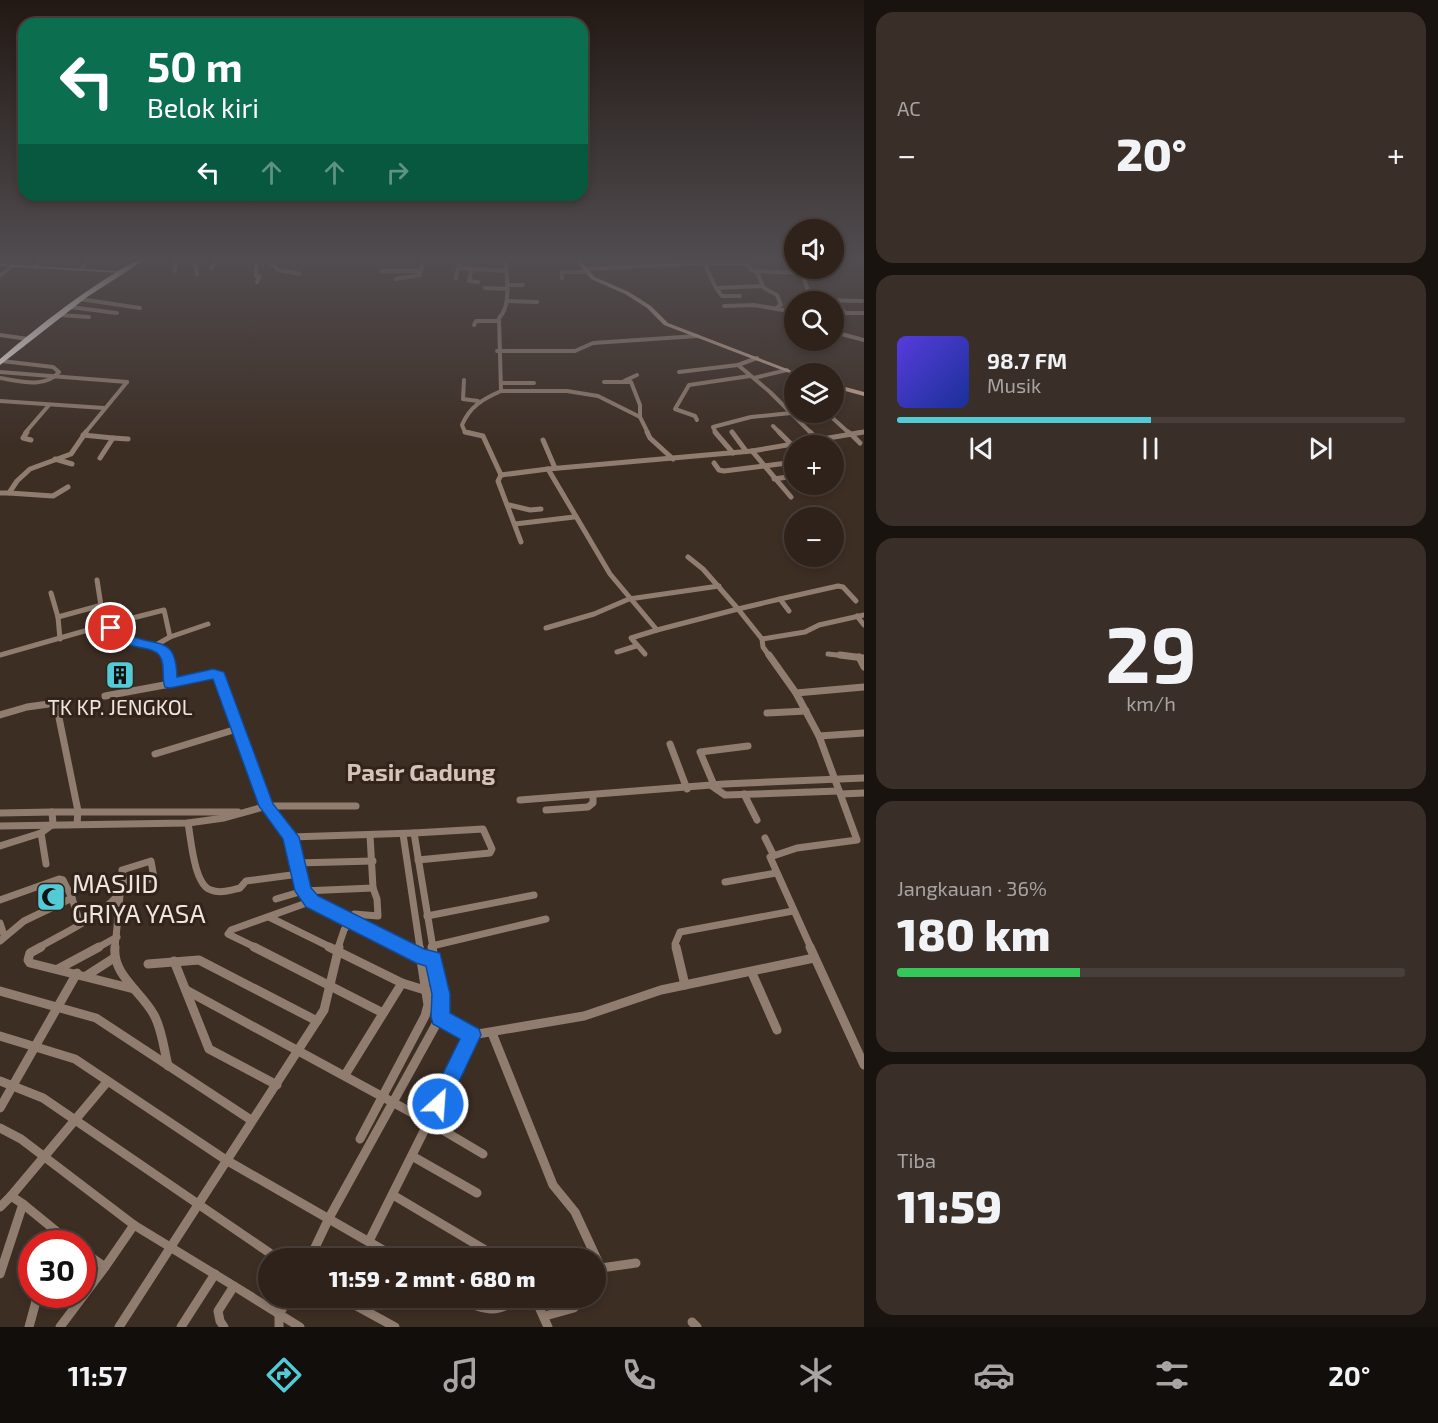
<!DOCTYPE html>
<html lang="id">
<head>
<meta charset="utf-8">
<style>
  body { margin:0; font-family:"Exo 2",sans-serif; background:#3a2f28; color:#f1f3f6; height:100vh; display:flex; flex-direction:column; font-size:22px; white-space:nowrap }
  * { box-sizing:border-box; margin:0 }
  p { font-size:20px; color:#a7a4a3 }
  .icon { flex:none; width:33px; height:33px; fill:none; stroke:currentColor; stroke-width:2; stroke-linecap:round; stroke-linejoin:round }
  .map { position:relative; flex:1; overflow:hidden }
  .drawer { display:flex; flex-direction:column; gap:12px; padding:12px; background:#19130f; width:574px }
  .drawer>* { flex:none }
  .hud { position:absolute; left:18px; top:18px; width:570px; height:183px; border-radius:18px; box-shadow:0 3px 9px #0003,0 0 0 2px #493f3a; background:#0b6e4f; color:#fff; overflow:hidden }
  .buttons { position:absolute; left:784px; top:219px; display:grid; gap:12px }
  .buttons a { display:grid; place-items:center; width:60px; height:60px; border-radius:50%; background:#2e221b; box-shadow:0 3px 9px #0003,0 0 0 2px #493f3a; font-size:30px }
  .speed { position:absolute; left:18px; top:1230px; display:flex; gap:12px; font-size:30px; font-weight:700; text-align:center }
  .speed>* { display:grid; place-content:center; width:78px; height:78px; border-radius:50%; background:#2e221b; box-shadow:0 3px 9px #0003,0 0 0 2px #493f3a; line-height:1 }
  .speed .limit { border:9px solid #d22; background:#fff; color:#111 }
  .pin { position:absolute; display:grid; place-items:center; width:51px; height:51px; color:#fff; margin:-26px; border:3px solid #fff; border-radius:50%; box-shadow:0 2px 6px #0007 }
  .me { position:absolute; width:66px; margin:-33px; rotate:26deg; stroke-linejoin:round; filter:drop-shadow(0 0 4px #0008) }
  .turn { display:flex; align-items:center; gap:21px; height:126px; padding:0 30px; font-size:27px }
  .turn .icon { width:78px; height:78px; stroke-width:2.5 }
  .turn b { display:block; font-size:42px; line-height:51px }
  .lanes { display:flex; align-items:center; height:57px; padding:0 30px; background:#0003; justify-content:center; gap:30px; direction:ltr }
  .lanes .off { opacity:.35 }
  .big { font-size:45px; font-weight:800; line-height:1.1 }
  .drawer .tile { flex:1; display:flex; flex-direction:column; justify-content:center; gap:9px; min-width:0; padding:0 21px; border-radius:18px; background:#3a2f28 }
  .drawer .dial { align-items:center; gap:0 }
  .dial b { font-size:78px; line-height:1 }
  .song { display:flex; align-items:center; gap:18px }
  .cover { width:72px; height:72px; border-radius:9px; background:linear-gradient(135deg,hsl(250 70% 55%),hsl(230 70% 35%)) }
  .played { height:6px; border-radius:3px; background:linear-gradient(90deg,#52cbd7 50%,#493f3a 50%) }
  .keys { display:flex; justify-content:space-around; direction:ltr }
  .heat { display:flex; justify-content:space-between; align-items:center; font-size:33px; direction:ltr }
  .charge { height:9px; border-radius:4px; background:linear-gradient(90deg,#34c759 36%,#493f3a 0) }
  .trip { position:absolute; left:258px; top:1248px; width:348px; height:60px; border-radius:30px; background:#2e221b; box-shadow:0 3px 9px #0003,0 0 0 2px #493f3a; font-weight:800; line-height:60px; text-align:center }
  .menu { display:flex; height:96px; justify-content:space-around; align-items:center; background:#120e0b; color:#a7a4a3 }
  .menu .icon { width:42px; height:42px }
  .menu .on { color:#52cbd7 }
  .menu b { font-size:27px; color:#f1f3f6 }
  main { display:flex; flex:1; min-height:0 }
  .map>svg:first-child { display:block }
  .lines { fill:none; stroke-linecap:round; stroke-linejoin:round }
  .street-far3 { stroke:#917d70; stroke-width:4 }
  .street-far2 { stroke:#917d70; stroke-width:5 }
  .street-far1 { stroke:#917d70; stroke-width:7 }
  .street { stroke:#917d70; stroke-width:9 }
  .secondary { fill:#c8a894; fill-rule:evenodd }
  .highway { fill:#faf0ea; fill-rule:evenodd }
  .route { fill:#1a73e8; stroke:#114b97; stroke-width:1.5 }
  .labels { text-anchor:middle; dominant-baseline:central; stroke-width:6; stroke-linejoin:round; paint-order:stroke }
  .poi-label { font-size:21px; fill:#efe5df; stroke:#32241a }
  .quarter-label { font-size:24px; font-weight:bold; fill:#d6c3b7; stroke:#32241a }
  .near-poi-label { font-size:26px; fill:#efe5df; stroke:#32241a; text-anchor:start }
</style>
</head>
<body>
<main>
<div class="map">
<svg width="864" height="1327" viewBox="0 0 864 1327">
  <rect width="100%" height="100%" fill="#3d2e24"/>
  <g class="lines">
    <g class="street-far3">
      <path d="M195 261 197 274"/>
      <path d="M268 261 278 270 300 274"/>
      <path d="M704 261V263L746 264"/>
      <path d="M745 261 752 271 802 273 812 302"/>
      <path d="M35 267 40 261"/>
      <path d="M211 268 216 261"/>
      <path d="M458 268 506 271"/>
      <path d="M472 268 469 281 478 282"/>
      <path d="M81 269 88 261"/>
      <path d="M585 269 704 263 716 288 762 286"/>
      <path d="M175 271 176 261"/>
      <path d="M382 271H421"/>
      <path d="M756 271 764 288 777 295 781 305 777 307"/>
      <path d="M1 275 13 265"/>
      <path d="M456 278 459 261"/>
      <path d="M562 278V272H588"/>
      <path d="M396 279 420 275 423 261"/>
      <path d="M257 282 260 276H256V266L260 261"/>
      <path d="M507 285H523"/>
      <path d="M485 288 508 289"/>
      <path d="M716 288 722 296H740"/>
      <path d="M80 299 140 308"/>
      <path d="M811 300 862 301"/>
      <path d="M836 300 845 313H864"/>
      <path d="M507 301 537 302"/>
      <path d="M724 306 754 305 783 310 795 309"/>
      <path d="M70 307 117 313"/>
      <path d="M59 315 89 317"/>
      <path d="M474 325 476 321H499"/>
      <path d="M834 332 864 340"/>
      <path d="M0 335 28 339"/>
      <path d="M497 351H575L593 343 697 336"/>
      <path d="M757 358 738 365 770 392 811 433"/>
      <path d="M0 372 127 382"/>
      <path d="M679 372 738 365"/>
      <path d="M0 378C19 381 45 389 59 372L53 367 2 361"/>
      <path d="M754 378 787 370"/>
      <path d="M464 380 463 399 478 401"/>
      <path d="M624 381 637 375"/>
      <path d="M604 382H631L640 405V417"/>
      <path d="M503 383H534"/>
      <path d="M501 391H567L598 396 640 417 648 433"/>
      <path d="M0 401 104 408"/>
      <path d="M826 412 849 433"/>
      <path d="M697 420 695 416 675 409 689 385 750 376"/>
      <path d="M773 426 780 433"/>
      <path d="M25 433 49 405"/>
      <path d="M85 433 127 382"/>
      <path d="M472 433 465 432 462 425C470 406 483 399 501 391L499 318C512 305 506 278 506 261"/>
      <path d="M716 433 713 427 751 417 791 413"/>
      <path d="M855 433 864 432"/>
    </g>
    <g class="street-far2">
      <path d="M27 432 23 438 31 440"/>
      <path d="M465 432 483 436 501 475 548 469"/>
      <path d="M647 432 650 438 673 459"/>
      <path d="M715 432 733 453"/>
      <path d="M732 432 746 451"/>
      <path d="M779 432 792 445"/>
      <path d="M810 432 817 439"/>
      <path d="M848 432 850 434"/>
      <path d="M851 434 860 443"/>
      <path d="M83 435 113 438 100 458"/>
      <path d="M113 438 128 439"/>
      <path d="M543 440 555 468"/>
      <path d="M752 451 791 497"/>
      <path d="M55 459 72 464"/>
      <path d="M714 463 719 470 724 471 795 462"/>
      <path d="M501 475 498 481 521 542"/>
      <path d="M774 479 795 476"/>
      <path d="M0 493H9L17 481 30 469 71 454 86 432"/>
      <path d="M9 493 53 496 68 487"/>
      <path d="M509 505 530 510 541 509"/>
      <path d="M515 524 574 517"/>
      <path d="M688 557 703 569 738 609 780 599 789 611"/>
      <path d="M97 580 104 625"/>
      <path d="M51 593 58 617 60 639"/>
      <path d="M780 599 838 586 843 587 856 601"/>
      <path d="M857 616 864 625"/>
      <path d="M58 617 102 605"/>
      <path d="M109 624 164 610 170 637"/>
      <path d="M546 628 594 614 629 599 719 586"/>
      <path d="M762 639 805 632 819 625 864 615"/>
      <path d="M156 645 170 637 208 624"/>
      <path d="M617 652 636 646"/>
      <path d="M645 654 631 638 657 630"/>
      <path d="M828 654 854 657"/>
      <path d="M0 655 109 624C114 631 118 637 127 641 140 646 158 640 165 657"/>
      <path d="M770 657 763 647 762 639 738 609 657 630 610 574 548 469 752 451 864 432"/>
    </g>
    <g class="street-far1">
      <path d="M164 655 168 664 170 684 217 674 240 728 267 806 291 837 303 891 312 901 404 948"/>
      <path d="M769 655 796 693"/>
      <path d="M840 655 864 658"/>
      <path d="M859 657 864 667"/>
      <path d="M105 696 170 684"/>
      <path d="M767 713 806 711"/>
      <path d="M0 715 27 707 56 703 78 811 77 824"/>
      <path d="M819 736 864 733"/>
      <path d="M670 744 687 789"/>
      <path d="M155 754 240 728"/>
      <path d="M714 785 700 752 748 746"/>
      <path d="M712 786 725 795 839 791"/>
      <path d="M744 794 757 820"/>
      <path d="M841 794 864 793"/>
      <path d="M520 800 724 784 864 778"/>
      <path d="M546 810 588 807 593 803V795"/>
      <path d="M0 813 52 812"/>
      <path d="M188 823C191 839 194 885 211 890 220 894 231 890 240 888L246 881 299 874"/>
      <path d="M0 826 188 823 224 818 267 806H356"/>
      <path d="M41 833 46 864"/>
      <path d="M414 833 483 829 492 849 490 853 418 860"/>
      <path d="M403 834 420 948"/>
      <path d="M291 837 414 833 433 948"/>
      <path d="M765 838 773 854"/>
      <path d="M0 846 41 833 53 824 52 812H238"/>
      <path d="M151 861 154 878 125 887 122 870Z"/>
      <path d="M296 863 373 861"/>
      <path d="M725 882 776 873"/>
      <path d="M276 899 303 891 373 888 370 835"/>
      <path d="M0 900 59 879 63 880 72 898"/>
      <path d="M427 916 534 895"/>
      <path d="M269 917 332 948"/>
      <path d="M0 923 4 935"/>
      <path d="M0 941 24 921 72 898 80 923"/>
      <path d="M432 946 546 919"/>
      <path d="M38 948C69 930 103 916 125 887"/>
      <path d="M97 948 117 937"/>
      <path d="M115 948 120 895"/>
      <path d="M257 948 228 934 231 930 312 901"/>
      <path d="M338 948 344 930 354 914 378 916 377 899 373 888"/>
      <path d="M676 948 675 944 680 932 793 911"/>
      <path d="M811 948 770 857 797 848 857 840 819 736 796 693 864 687"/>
    </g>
    <g class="street">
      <path d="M41 947 30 953 28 960 30 963 134 989"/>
      <path d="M115 947C112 975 142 992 154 1015 162 1029 164 1050 168 1066"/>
      <path d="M254 947 383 1013"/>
      <path d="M329 947 402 983 441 995"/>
      <path d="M402 947 422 957 434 959"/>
      <path d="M676 947 685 985"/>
      <path d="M810 947 864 1065"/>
      <path d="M174 961 209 1049 277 1085"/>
      <path d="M148 964 199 960 317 1021"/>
      <path d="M58 969 99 947"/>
      <path d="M752 973 777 1030"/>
      <path d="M86 976 114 958"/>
      <path d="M186 990 429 1122 483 1154"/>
      <path d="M0 991 96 1018 251 1120"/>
      <path d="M492 1033 553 1185 575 1212 601 1268 596 1281"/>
      <path d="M472 1035 584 1016 661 990 814 958"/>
      <path d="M0 1036 75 1059 226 1160 397 1258"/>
      <path d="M345 1075 402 983"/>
      <path d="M0 1081 43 1098 277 1258"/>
      <path d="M0 1108 77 973"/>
      <path d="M0 1128 21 1139 134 1225 234 1286 218 1311 220 1321 224 1327"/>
      <path d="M360 1139 425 1016 428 1005 419 947"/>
      <path d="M412 1156 477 1193"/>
      <path d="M393 1195 499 1258"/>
      <path d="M23 1204 72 1244"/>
      <path d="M0 1207 11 1196"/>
      <path d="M369 1241 472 1035 440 1017"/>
      <path d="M52 1244 56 1232"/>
      <path d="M310 1258 329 1218 439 1019 442 1005 432 947"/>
      <path d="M105 1267 134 1225"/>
      <path d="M601 1268 636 1263"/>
      <path d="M0 1274 23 1204 11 1196 107 1082"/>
      <path d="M234 1286 300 1327"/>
      <path d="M342 1298 395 1327"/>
      <path d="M460 1298C480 1310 498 1315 517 1298"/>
      <path d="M535 1298 548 1327"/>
      <path d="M545 1316 574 1308 581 1298"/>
      <path d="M692 1322 697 1327"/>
      <path d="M29 1327 38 1294"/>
      <path d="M60 1327 105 1267 82 1251"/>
      <path d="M119 1327 324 1010 339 947"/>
      <path d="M181 1327 215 1274"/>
      <path d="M279 1327V1314L289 1298"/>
    </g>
    <g class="secondary">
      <path d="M576 261H581L595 277 629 292 651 306 668 323 800 374H795V375L664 325 647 308 625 294 591 279Z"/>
      <path d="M0 264 119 271 121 272 119 273 0 266Z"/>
      <path d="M834 384 864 392V396L834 388Z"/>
    </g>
    <path class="highway" d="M135 261H143L87 297 0 365V359C42 323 86 289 135 261Z"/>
  </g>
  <linearGradient id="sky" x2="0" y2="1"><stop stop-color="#221914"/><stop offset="0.58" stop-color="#514c50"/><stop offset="1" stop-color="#514c50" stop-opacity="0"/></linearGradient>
  <rect width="864" height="447" fill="url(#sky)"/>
  <path class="route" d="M111 624C119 626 123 633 131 636 159 647 176 636 177 677L213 669 224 672 273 804 299 837 311 888 318 896 424 949 440 953 450 994V1013L479 1029 481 1035 445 1111 438 1114 431 1111 428 1104 460 1039 433 1024 431 1017 432 994 426 966 416 963 306 907 295 891 283 839 259 806 213 679 170 688 165 687C161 677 166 664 159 655 149 643 122 653 105 628Z"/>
  <defs>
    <g id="building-square" transform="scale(1.5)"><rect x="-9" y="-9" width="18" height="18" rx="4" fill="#52cbd7" stroke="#32241a"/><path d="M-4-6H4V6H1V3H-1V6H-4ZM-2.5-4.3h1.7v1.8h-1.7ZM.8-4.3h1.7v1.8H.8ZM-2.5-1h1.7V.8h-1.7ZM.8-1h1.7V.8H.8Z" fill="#111"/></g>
    <g id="mosque-square" transform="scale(1.5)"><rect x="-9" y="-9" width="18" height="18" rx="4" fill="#52cbd7" stroke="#32241a"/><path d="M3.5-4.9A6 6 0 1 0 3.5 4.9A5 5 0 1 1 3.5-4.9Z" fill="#111"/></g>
  </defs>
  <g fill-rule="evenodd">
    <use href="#building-square" x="120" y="675"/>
    <use href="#mosque-square" x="51" y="897"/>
  </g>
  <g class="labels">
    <g class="poi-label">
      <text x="120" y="706">TK KP. JENGKOL</text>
    </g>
    <g class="quarter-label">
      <text x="421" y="771">Pasir Gadung</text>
    </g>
    <g class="near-poi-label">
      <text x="72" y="882">MASJID<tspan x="72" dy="30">GRIYA YASA</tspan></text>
    </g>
  </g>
</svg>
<div class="buttons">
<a><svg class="icon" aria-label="sound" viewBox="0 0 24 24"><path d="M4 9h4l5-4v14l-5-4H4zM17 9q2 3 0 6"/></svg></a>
<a><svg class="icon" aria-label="search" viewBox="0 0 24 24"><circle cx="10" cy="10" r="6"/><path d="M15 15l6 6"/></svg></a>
<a><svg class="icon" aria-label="layers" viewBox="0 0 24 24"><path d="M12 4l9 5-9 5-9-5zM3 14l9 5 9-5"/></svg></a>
<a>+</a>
<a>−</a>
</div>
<div class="speed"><div class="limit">30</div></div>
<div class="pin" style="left:111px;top:628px;background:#d93025"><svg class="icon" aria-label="arrive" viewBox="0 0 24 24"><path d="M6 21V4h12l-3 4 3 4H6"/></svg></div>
<svg class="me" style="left:438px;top:1104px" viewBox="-20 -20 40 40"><circle r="17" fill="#1a73e8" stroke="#fff" stroke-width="3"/><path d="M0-11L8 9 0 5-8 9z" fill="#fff"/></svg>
<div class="trip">11:59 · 2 mnt · 680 m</div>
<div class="hud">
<div class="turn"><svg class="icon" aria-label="left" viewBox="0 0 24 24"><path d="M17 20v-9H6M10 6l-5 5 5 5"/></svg><div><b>50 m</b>Belok kiri</div></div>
<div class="lanes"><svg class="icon" aria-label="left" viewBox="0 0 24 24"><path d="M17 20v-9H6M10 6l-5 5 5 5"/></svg><svg class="icon off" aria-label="ahead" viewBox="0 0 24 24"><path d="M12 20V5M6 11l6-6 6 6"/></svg><svg class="icon off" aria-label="ahead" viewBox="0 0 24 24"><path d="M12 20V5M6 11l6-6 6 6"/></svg><svg class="icon off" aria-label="right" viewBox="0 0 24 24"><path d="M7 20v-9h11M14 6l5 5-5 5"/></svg></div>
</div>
</div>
<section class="drawer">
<div class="tile"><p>AC</p>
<div class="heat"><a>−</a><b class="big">20°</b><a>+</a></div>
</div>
<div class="tile">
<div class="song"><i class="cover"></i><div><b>98.7 FM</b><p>Musik</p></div></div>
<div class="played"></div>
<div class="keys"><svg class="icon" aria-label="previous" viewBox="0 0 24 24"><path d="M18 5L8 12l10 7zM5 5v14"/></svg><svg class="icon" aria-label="pause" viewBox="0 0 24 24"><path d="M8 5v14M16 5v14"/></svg><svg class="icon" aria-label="next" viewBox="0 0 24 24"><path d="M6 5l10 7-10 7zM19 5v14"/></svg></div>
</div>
<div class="tile dial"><b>29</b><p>km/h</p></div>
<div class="tile"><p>Jangkauan · 36%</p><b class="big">180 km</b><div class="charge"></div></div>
<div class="tile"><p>Tiba</p><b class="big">11:59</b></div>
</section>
</main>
<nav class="menu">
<b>11:57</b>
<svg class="icon on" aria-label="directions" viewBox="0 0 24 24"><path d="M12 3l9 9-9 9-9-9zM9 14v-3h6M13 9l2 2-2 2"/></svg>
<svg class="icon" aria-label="music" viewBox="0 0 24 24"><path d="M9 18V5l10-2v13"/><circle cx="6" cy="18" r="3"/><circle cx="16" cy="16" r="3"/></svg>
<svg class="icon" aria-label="phone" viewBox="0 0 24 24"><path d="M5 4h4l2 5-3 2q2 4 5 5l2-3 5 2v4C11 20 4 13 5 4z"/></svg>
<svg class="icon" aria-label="climate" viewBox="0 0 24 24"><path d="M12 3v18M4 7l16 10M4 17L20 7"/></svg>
<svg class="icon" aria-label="car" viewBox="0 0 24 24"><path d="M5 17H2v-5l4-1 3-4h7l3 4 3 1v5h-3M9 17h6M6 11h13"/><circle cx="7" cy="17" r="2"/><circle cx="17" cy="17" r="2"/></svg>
<svg class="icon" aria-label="filters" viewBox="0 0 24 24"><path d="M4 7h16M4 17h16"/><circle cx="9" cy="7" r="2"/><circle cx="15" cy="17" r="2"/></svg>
<b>20°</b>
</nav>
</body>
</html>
